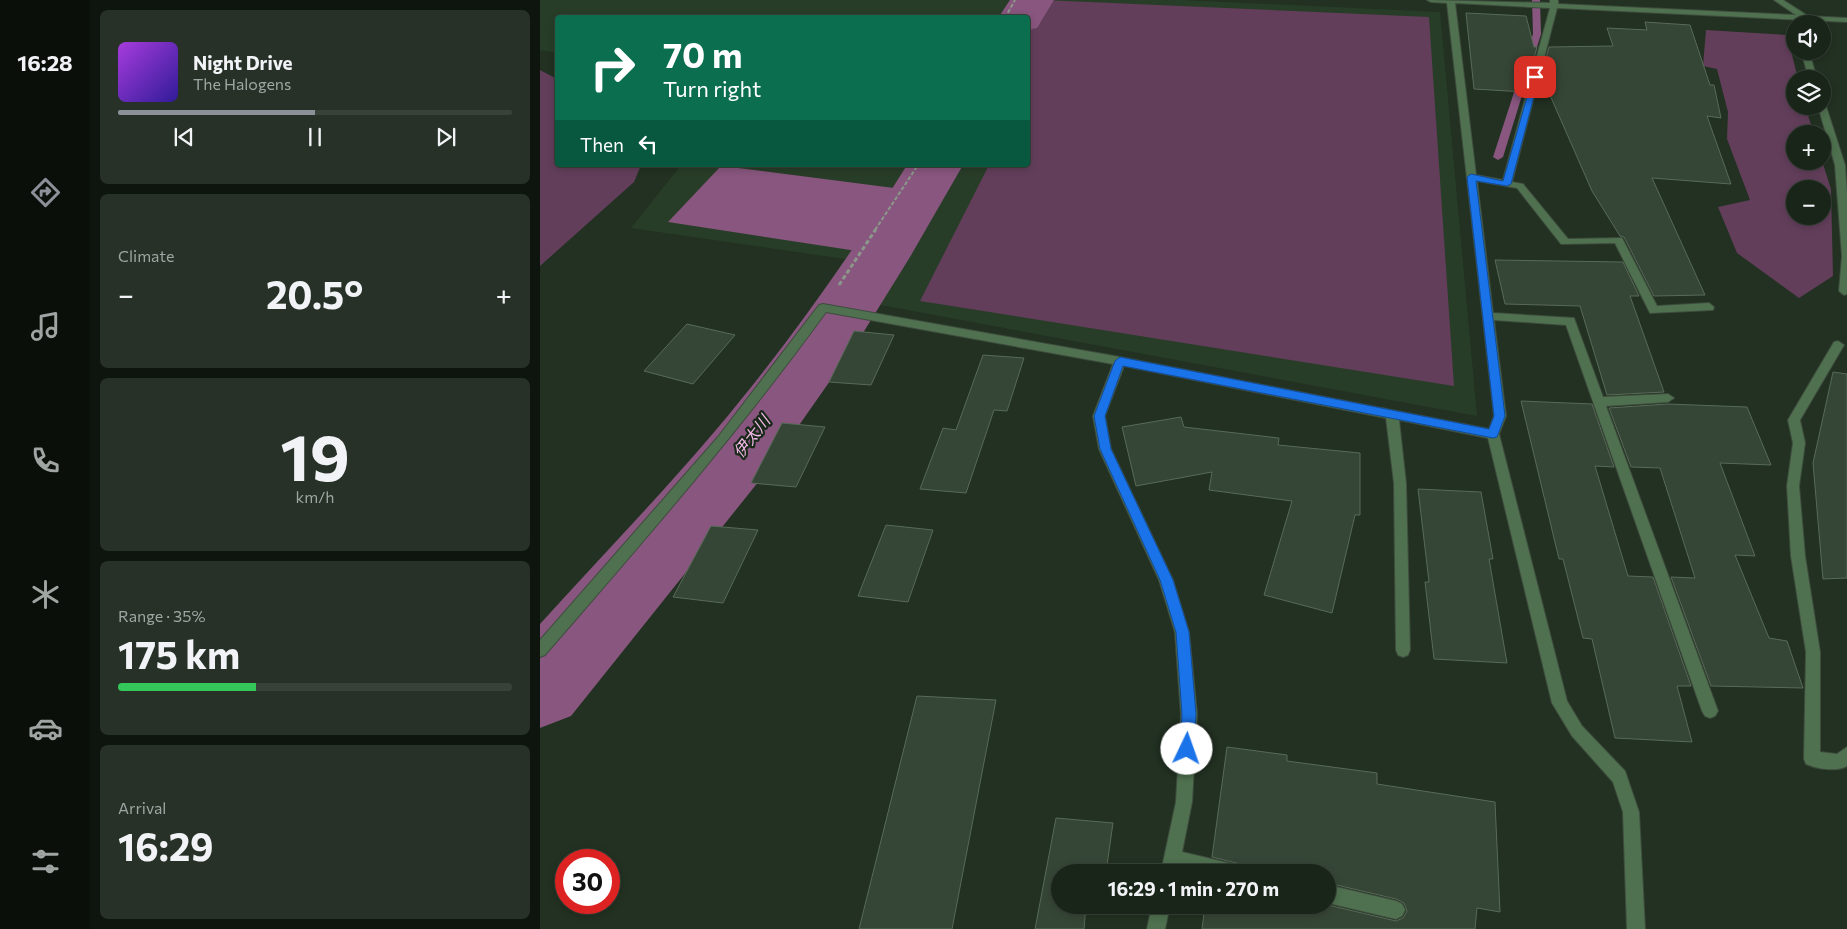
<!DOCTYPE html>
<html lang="en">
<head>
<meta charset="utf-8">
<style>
  body { margin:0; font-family:Commissioner,"Noto Sans JP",sans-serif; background:#273127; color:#f1f3f6; height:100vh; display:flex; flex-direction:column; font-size:19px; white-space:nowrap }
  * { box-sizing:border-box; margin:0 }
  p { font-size:16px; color:#9fa5a2 }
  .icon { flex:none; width:28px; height:28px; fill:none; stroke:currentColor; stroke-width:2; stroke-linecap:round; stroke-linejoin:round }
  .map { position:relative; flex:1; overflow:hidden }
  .details { display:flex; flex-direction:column; gap:10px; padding:10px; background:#0e140e; width:450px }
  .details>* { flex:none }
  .banner { position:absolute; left:15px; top:15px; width:475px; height:152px; border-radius:5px; box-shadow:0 2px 8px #0003,0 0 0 1px #384239; background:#0b6e4f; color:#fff; overflow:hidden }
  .tools { position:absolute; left:1246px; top:15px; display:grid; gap:10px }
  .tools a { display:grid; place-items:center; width:45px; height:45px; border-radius:50%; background:#1a251a; box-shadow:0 2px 8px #0003,0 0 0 1px #384239; font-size:25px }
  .speed { position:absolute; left:15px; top:849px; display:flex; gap:10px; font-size:25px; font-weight:700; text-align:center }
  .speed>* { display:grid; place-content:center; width:65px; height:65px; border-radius:50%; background:#1a251a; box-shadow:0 2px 8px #0003,0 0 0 1px #384239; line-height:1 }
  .speed .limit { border:8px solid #d22; background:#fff; color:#111 }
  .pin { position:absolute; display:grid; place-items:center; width:42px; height:42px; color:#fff; margin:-21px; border-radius:10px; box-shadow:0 2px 8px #0006 }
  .me { position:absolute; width:55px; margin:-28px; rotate:3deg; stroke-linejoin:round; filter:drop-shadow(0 0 4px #0008) }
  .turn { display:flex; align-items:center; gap:18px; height:105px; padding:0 25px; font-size:22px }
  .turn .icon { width:65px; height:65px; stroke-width:2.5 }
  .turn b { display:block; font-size:35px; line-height:42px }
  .then { display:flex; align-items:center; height:48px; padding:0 25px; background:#0003; gap:10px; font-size:19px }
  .big { font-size:38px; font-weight:700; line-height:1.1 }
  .details .widget { flex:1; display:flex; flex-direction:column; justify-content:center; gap:8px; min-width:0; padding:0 18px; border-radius:8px; background:#273127 }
  .details .dial { align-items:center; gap:0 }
  .dial b { font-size:65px; line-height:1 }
  .song { display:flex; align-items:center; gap:15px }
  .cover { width:60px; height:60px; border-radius:8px; background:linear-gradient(135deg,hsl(280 70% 55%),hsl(250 70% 35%)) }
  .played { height:5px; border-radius:2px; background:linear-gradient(90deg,#8c9099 50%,#384239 50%) }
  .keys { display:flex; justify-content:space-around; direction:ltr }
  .heat { display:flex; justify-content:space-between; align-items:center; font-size:28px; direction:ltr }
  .charge { height:8px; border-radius:4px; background:linear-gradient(90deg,#34c759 35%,#384239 0) }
  .trip { position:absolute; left:511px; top:864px; width:285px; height:50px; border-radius:25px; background:#1a251a; box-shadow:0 2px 8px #0003,0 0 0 1px #384239; font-weight:700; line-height:50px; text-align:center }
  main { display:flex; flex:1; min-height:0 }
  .tab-bar { display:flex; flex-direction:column; width:90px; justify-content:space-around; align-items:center; background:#0a0f0a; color:#9fa5a2 }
  .tab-bar .icon { width:35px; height:35px }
  .tab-bar .on { color:#8c9099 }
  .tab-bar b { font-size:22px; color:#f1f3f6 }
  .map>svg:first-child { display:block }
  .built { fill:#283d28 }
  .green { fill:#623e5a; fill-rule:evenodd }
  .water { fill:#88567e }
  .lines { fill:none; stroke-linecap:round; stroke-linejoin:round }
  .stream { fill:#88567e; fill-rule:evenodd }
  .river { fill:#88567e; fill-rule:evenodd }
  .building { fill:#364636; stroke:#586a58 }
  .minor-casing { stroke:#3e4c3e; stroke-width:2 }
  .path-far1 { stroke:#8b978b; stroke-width:2; stroke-dasharray:4 2; stroke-linecap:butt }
  .path { stroke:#8b978b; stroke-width:3; stroke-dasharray:4.5 2.5; stroke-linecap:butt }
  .minor { fill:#4f714f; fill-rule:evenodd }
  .route { fill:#1a73e8; stroke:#114b97 }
  .labels { text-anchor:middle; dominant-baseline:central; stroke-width:4.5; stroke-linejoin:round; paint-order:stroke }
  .water-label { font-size:16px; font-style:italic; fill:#f6bae9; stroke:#182819 }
</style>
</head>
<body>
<main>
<nav class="tab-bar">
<b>16:28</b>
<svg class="icon on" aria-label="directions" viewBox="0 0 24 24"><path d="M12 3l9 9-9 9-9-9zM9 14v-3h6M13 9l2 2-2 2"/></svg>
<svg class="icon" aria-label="music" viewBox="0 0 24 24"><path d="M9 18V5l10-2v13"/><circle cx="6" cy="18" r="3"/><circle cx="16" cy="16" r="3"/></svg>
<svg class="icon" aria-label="phone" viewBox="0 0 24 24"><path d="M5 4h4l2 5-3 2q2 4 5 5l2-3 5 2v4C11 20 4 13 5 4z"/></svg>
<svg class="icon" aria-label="climate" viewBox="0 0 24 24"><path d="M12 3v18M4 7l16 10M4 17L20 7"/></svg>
<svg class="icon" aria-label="car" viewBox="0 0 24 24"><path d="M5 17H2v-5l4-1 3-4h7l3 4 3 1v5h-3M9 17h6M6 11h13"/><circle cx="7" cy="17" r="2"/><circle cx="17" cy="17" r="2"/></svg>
<svg class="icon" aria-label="filters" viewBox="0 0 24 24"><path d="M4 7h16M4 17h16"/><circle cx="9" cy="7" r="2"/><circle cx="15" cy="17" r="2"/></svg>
</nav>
<section class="details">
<div class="widget">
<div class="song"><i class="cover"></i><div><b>Night Drive</b><p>The Halogens</p></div></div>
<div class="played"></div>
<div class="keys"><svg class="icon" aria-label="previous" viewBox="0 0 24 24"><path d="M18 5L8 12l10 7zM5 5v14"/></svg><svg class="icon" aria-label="pause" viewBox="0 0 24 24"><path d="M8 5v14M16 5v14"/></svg><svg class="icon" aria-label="next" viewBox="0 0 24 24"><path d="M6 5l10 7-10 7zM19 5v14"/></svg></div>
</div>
<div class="widget"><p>Climate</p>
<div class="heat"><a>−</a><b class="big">20.5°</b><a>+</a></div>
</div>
<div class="widget dial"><b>19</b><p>km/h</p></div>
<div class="widget"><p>Range · 35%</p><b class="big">175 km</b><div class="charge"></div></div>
<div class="widget"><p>Arrival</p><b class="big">16:29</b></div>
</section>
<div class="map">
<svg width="1307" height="929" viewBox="0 0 1307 929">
  <rect width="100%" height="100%" fill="#223122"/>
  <path class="built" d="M0 0H642L900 12 937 416 330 303 347 265 91 228 141 165H488V18H18L17 53 0 50Z"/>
  <g class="green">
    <path d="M503 0 889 17 914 386 380 301 449 165H488V29Z"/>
    <path d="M1166 30 1247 35 1258 79H1255V106H1265L1274 134H1255V161H1282L1291 189 1293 276 1259 298 1197 253 1178 207 1210 200 1187 139 1188 112 1177 69 1163 66ZM1255 189H1282V216H1255Z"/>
    <path d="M0 70 17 79 18 165H101L94 182 0 266Z"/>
  </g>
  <path class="water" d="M181 166H182L354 188 317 251 128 222Z"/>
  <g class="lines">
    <path class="stream" d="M992 0H1000L1001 34 963 157 958 160 953 157 993 34Z"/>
    <g class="river">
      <path d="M470 0H514L497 28 488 30V18H458Z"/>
      <path d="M367 165H423L370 257 318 341 227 471 31 716 0 728V624C58 560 119 497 175 431 246 347 309 258 367 165Z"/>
    </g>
  </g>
  <g class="building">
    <path d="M926 13 986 16 994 47H997L985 92 934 89Z"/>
    <path d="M1105 22 1150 25 1170 85H1174L1181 118 1167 116 1191 184 1112 178 1165 295 1114 296 1084 237 1080 236 1052 191 1009 93H997L1009 47 1073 46 1067 28 1107 30Z"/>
    <path d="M955 260 1083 262 1099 296H1090L1124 392 1067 395 1040 306 965 304Z"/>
    <path d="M147 324 195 335 153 384 104 371Z"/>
    <path d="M314 331 354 335 331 385 289 382Z"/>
    <path d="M443 355 484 358 467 411 454 410 426 493 380 489 403 428 416 430Z"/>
    <path d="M1293 372 1307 374V578L1283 579 1273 463Z"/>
    <path d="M981 401 1052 404 1074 467 1055 466 1088 576 1113 577 1151 686H1137L1152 742 1075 738 1052 639 1043 638 1023 559H1019Z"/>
    <path d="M1128 404 1207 407 1231 465 1180 463 1215 556 1195 555 1229 638 1247 641 1263 688 1171 686 1131 577 1155 578 1120 468 1091 467 1069 408Z"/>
    <path d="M641 417 644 427 739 438 738 445 820 453V515H815L792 613 724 595 752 501 669 490 672 472 596 486 582 427Z"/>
    <path d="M242 423 285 427 256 487 211 483Z"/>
    <path d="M878 489 941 492 953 559H949L967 663 894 659 885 582H889Z"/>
    <path d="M346 525 393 530 368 602 318 596Z"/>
    <path d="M171 526 218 530 183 603 133 597Z"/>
    <path d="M377 696 456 700 412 929H319Z"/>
    <path d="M687 747 747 755V761L837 773V784L955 802 960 912 937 908 935 929H662L665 905H788L856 921 863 918 867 911 864 903 856 899 788 883V872H703L700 864 672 857Z"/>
    <path d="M516 818 573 823 566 872H520V905H546L544 929H495Z"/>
  </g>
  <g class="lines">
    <g class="minor-casing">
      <g id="minor">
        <path d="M887 0 1010 3V0H1018V4L1256 15 1234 0H1243L1268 16 1307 18V22L1017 8 972 182 983 184 1028 239 1082 238 1117 306 1169 303 1174 307 1173 310 1110 313 1075 243 1021 244 977 188 937 181 953 313 1034 318 1063 397 1128 394 1134 398 1128 402 1066 406 1178 711 1175 716 1170 718 1165 716 1162 711 1026 325 954 320 966 416 959 434 1027 701 1042 726 1085 771 1099 812 1105 929H1087L1083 812 1073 782 1032 736 1012 703 948 438 859 420 866 483 870 650 868 655 863 657 858 655 856 650 854 483 846 418 584 366 565 416 571 449 633 580 649 632 657 714 652 802 642 852 693 864 699 866 701 872H659L638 868 637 872H621L636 802 641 714 635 632 619 580 559 449 553 416 573 364 286 312C199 432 102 543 5 655L0 657V640L178 437 279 305 283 304 580 357 949 429 954 416 907 3 891 2ZM915 3 1010 8 963 180 936 175Z"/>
        <path d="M1261 51H1269L1277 79H1269Z"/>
        <path d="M1282 104 1286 106 1305 165 1307 193V294L1304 295 1299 291 1302 256 1295 165 1278 106H1282Z"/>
        <path d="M1298 341 1304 345 1260 420 1265 443 1259 486 1265 556 1280 652V752L1297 754 1307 747V766C1297 772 1277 769 1266 764L1264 759 1266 652 1251 556 1247 486 1253 443 1248 420 1294 342Z"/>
        <path d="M788 885 856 901 862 904 865 910 862 916 856 919 788 903Z"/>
        <path d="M612 905H630L625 929H607Z"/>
      </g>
    </g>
    <g class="path-far1">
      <path d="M465 18 475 0"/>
      <path d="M335 230 378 165"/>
    </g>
    <path class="path" d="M299 285 336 229"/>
    <use href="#minor" class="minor"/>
  </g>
  <path class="route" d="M993 76 999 77 971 184 967 186 936 181 965 416 957 437 953 438 583 366 565 416 571 449 633 580 649 632 656 714 654 749 652 754 647 756 642 754 640 749 642 714 636 632 620 580 560 449 554 416 575 361 580 357 949 429 954 416 927 177 931 174 963 181Z"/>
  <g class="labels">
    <g class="water-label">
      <text transform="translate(211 436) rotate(-52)">伊太川</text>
    </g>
  </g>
</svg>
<div class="tools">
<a><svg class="icon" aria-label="sound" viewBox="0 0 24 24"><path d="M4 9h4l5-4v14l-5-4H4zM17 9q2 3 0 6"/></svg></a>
<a><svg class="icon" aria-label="layers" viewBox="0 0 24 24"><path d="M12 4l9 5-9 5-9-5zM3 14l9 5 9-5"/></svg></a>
<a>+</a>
<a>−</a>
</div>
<div class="speed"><div class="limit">30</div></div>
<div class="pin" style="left:995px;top:77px;background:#d93025"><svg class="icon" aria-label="arrive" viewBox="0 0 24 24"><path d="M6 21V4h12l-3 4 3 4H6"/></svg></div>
<svg class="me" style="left:647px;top:749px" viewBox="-20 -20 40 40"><circle r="19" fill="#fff"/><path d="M0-13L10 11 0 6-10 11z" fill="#1a73e8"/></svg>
<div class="trip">16:29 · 1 min · 270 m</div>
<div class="banner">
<div class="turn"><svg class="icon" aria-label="right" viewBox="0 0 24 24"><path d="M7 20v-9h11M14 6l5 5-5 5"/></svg><div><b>70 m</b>Turn right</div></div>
<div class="then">Then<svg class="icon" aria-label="left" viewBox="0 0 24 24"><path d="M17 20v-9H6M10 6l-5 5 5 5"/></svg></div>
</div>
</div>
</main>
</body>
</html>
